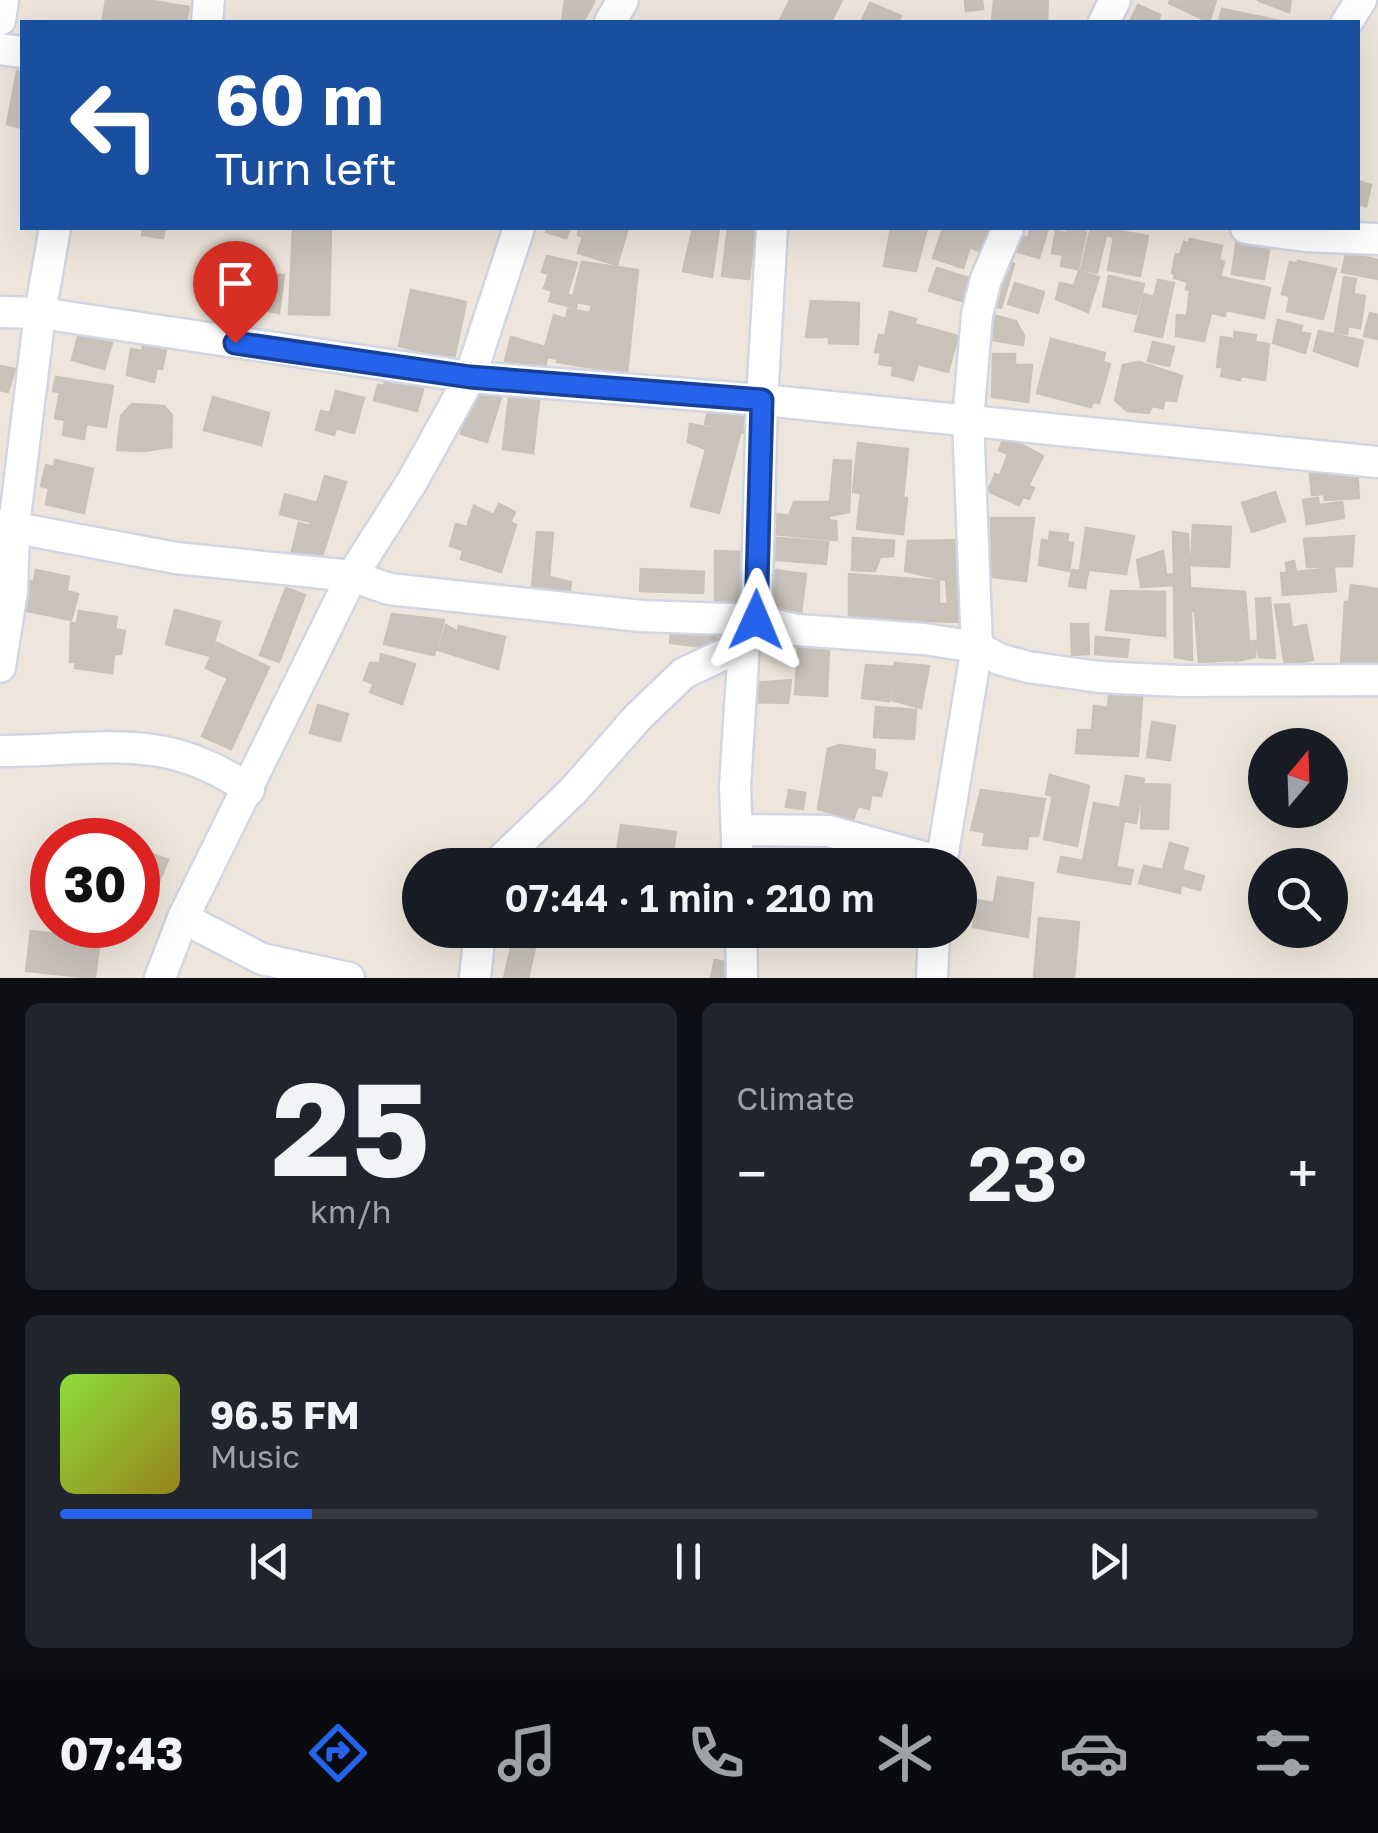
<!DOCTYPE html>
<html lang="en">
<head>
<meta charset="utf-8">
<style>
  body { margin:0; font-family:"Golos Text",sans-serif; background:#20242c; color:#f1f3f6; height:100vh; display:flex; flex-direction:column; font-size:38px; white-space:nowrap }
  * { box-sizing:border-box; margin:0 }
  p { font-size:32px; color:#9ea1a6 }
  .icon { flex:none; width:55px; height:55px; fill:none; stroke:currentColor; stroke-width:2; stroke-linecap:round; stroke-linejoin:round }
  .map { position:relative; height:978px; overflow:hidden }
  .panel { display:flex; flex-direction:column; gap:25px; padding:25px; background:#0d0f14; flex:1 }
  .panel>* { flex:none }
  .top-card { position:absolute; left:20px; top:20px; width:1340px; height:210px; border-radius:0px; box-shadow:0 10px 40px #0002; background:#1a4fa0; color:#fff; overflow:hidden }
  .needle { width:65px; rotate:19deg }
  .fabs { position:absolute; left:1248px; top:728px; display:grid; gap:20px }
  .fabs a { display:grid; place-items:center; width:100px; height:100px; border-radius:50%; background:#171b24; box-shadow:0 10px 40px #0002; font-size:50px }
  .speed { position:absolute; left:30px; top:818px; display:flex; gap:20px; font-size:50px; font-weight:700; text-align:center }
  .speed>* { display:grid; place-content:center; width:130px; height:130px; border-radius:50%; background:#171b24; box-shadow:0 10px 40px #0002; line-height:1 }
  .speed .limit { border:15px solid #d22; background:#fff; color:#111 }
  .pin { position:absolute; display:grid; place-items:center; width:85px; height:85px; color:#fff; margin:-102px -42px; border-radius:50% 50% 50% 0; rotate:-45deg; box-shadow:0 0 10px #0007 }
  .pin .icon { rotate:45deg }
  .me { position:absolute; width:110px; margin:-55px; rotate:1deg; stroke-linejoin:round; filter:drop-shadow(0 0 8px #0008) }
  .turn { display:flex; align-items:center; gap:35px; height:210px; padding:0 30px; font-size:45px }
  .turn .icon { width:130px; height:130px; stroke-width:2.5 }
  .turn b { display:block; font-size:70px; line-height:85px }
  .big { font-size:75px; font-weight:600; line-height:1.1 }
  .panel .widget { flex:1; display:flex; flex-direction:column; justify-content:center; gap:15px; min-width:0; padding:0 35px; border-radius:15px; background:#20242c }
  .panel .dial { align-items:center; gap:0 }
  .dial b { font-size:130px; line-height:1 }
  .song { display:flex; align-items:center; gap:30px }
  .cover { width:120px; height:120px; border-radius:15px; background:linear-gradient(135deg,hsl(90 70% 55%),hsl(50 70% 35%)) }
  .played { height:10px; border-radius:5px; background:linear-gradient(90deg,#2563eb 20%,#363941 20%) }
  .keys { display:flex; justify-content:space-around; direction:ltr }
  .heat { display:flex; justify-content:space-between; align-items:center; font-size:55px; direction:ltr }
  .panel .tiles { flex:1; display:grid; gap:25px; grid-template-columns:1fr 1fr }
  .widget:last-child { grid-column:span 2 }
  .trip { position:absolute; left:402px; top:848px; width:575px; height:100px; border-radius:50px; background:#171b24; box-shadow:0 10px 40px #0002; font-weight:600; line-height:100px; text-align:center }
  .tab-bar { display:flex; height:160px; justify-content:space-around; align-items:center; background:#090b0e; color:#9ea1a6 }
  .tab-bar .icon { width:70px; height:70px }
  .tab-bar .current { color:#2563eb }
  .tab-bar b { font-size:45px; color:#f1f3f6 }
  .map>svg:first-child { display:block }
  .building { fill:#c9c3bc; stroke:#c9c2b6; stroke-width:2.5 }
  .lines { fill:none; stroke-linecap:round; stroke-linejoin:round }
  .minor-casing { stroke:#d1d5e4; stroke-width:35 }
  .minor { stroke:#fff; stroke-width:30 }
  .route-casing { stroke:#184099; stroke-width:25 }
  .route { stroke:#2563eb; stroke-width:18 }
</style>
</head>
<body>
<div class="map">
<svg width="1378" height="978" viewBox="0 0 1378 978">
  <rect width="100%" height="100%" fill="#eee6dc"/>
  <g class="building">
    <path d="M106 0H147L189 7 186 22H102Z"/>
    <path d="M565 0H594V2L583 22H562Z"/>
    <path d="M790 0H842L831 22H779Z"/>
    <path d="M965 0H982L983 9 966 11Z"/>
    <path d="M994 0H1048L1047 22H992Z"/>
    <path d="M1171 0H1216L1209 22 1169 3Z"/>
    <path d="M1258 0H1291L1289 12 1259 1Z"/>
    <path d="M870 3 901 16 898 22 862 20Z"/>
    <path d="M1138 5 1160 15 1158 22H1130Z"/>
    <path d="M1222 9 1280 21 1219 22Z"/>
    <path d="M17 71 22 73V128L7 124Z"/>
    <path d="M1358 181 1371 185 1366 206 1358 204Z"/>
    <path d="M143 228H165L163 238 142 235Z"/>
    <path d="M293 228H331L329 315 289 314Z"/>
    <path d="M548 228H570L566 238 546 232Z"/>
    <path d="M579 228H628L617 265 578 253 583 237 578 235Z"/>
    <path d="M693 228H719L712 277 683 271Z"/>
    <path d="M728 228H755L749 279 722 276Z"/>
    <path d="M891 228H927L916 271 884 266Z"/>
    <path d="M943 228H994L984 253 970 247 963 268 933 258Z"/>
    <path d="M1031 228H1048L1039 258 1015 251 1020 236 1028 238Z"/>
    <path d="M1068 228 1086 232 1078 269 1061 266 1063 255 1052 253 1056 231 1067 233Z"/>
    <path d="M1091 228H1119V231L1148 236 1140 276 1108 270 1114 237 1106 235 1097 273 1081 269Z"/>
    <path d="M1237 238 1270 244 1264 279 1232 274Z"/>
    <path d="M1190 239 1222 246 1219 260 1224 262 1204 341 1176 336 1177 315 1187 316 1190 290 1186 289 1188 282 1174 278 1175 274 1172 273 1176 254 1180 255 1184 242 1189 243Z"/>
    <path d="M1346 253 1378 260V279L1342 272Z"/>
    <path d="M547 256 577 263 567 295 573 296 582 262 638 270 627 373 557 362 558 359 547 357 544 374 504 365 511 337 545 347 554 315 566 319 568 309 590 313 592 305 577 302 576 308 549 301 552 291 544 288 549 274 542 272Z"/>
    <path d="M999 259 1014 264 1001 308 986 304Z"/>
    <path d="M1298 261 1336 269 1323 319 1287 311 1290 296 1282 294 1290 262 1298 264Z"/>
    <path d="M937 268 972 279 965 302 929 291Z"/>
    <path d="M1079 271 1099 277 1088 312 1056 299 1060 283 1074 286Z"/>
    <path d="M264 275H284L279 313 264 310Z"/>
    <path d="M1109 276 1144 284 1136 314 1103 306Z"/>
    <path d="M1221 277 1270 288 1264 318 1226 310 1225 316 1212 313Z"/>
    <path d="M1344 277 1356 279 1353 294 1365 296 1360 328 1348 326 1347 334 1335 332Z"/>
    <path d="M1158 280 1174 283 1162 337 1135 331 1144 294 1154 297Z"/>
    <path d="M1015 283 1044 292 1038 313 1008 304Z"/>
    <path d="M411 290 466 302 454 359 399 346Z"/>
    <path d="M811 301 859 303 858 344 829 343V337H806Z"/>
    <path d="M890 312 916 319 914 324 958 336 948 372 918 364 913 380 892 375 893 366 879 364 881 353 875 352 879 335 885 336Z"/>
    <path d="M1370 313 1378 315V339L1364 336Z"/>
    <path d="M989 314 1016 321 1024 336 1023 345 985 339Z"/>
    <path d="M1278 320 1302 326 1300 332 1310 334 1305 353 1273 343Z"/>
    <path d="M1319 331 1363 341 1357 366 1314 351Z"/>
    <path d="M1235 332 1256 335 1255 342 1269 344 1265 380 1241 376 1240 380 1221 376 1223 367H1217L1221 337 1234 339Z"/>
    <path d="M79 333 112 343 104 369 72 360Z"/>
    <path d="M1051 339 1105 353 1103 362 1110 364 1099 403 1093 402 1091 407 1037 393Z"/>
    <path d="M144 341 167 345 162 369 157 368 154 382 127 375 131 349 142 351Z"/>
    <path d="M1153 342 1174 347 1169 366 1148 361Z"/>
    <path d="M993 354H1015V365H1032L1028 402 992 397Z"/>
    <path d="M1139 362 1182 376 1176 401 1164 400 1163 408 1152 406 1149 413 1127 411 1115 400 1123 365Z"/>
    <path d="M0 366 15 369 8 392 0 390Z"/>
    <path d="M389 368 426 378 417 411 374 400 378 385 384 386Z"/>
    <path d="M56 377 113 386 106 427 86 424 84 439 63 435 65 420 55 418 60 392 53 391Z"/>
    <path d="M476 381 504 388 487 442 461 434Z"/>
    <path d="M510 388 540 392 533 453 503 449Z"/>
    <path d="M336 391 364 398 354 433 336 428 334 435 316 430 321 411 330 413Z"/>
    <path d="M213 397 269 413 261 445 204 430Z"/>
    <path d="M710 402 746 408 744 433 705 424Z"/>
    <path d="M132 404 164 406 172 415 171 447 144 451 117 450 121 416Z"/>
    <path d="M690 424 740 434 719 513 691 506 706 449 688 442Z"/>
    <path d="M1005 436 1043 456 1028 486 1034 488 1029 499 1023 497 1019 505 988 491 995 474 1000 476 1008 454 999 450Z"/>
    <path d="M858 443 908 449 903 498 853 492Z"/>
    <path d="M55 460 93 469 84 513 46 504 49 488 41 486 46 465 54 467Z"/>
    <path d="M834 460 851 461 849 512 829 516V519L790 513 794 502H830Z"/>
    <path d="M1357 470 1359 498 1325 500 1324 494 1312 495 1310 474Z"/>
    <path d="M325 476 346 482 320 562 291 555 299 523 310 526 311 522 280 514 285 494 317 503Z"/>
    <path d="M1275 492 1285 521 1252 532 1242 503Z"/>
    <path d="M861 493 907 498 903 534 857 529Z"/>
    <path d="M1318 498 1319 505 1342 502 1344 518 1307 524 1303 500Z"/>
    <path d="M499 504 515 512 510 522 516 525 501 572 461 559 463 550 450 546 456 524 467 527 474 506 494 515Z"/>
    <path d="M775 514 836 521 837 540 772 534Z"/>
    <path d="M991 518H1034L1026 581 992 577Z"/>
    <path d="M1193 525 1231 527 1229 567 1191 565Z"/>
    <path d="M1086 528 1134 536 1126 574 1080 569Z"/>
    <path d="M537 532 553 533 549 577 571 582 569 598 532 589Z"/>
    <path d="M1050 532 1068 534 1067 542 1073 543 1069 571 1039 565 1042 540 1049 541Z"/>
    <path d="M1173 532 1188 534 1190 588 1245 592 1249 642 1256 641 1255 657 1236 661 1233 644 1234 660 1199 662 1195 611H1191L1192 660 1175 657 1174 585 1141 587 1137 560 1163 551 1166 575 1174 574Z"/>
    <path d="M1354 536 1352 566 1307 567 1304 539Z"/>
    <path d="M766 537 828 542 826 564 765 559Z"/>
    <path d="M853 538 894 541 893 556 880 557 875 571 852 570Z"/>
    <path d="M965 540V622L849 619V574L939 581V604H948L946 580 905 571 908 541Z"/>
    <path d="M715 551 746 552V603H715Z"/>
    <path d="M1294 561 1296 572 1334 568 1336 591 1283 595 1281 573H1287L1286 563Z"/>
    <path d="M641 569 704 572 703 593 640 591Z"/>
    <path d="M765 569 806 574 801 613 761 607Z"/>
    <path d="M36 570 69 577 64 607 30 601Z"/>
    <path d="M1072 570 1088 572 1085 588 1069 586Z"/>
    <path d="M31 581 78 594 71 620 23 610Z"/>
    <path d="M1351 585 1378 589V667L1341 664 1345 602H1349Z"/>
    <path d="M286 588 305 595 279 662 260 655Z"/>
    <path d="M1111 591 1165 592V636L1106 630Z"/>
    <path d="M1270 598 1275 658 1259 657 1256 599Z"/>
    <path d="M1289 604 1292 628 1306 625 1313 660 1285 665 1275 605Z"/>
    <path d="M175 610 220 622 210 656 166 644Z"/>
    <path d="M79 611 117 617 115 629 125 631 121 654H114L112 673 75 668 76 662H70L71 623H77Z"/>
    <path d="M392 614 444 620 434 655 384 644Z"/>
    <path d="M1071 624H1088L1089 654 1072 655Z"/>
    <path d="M446 625 458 632 459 626 505 637 498 669 438 650Z"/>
    <path d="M672 625 716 632 714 648 670 643Z"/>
    <path d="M1096 637 1129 640 1127 657 1095 654Z"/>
    <path d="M217 643 269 667 231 749 202 736 228 678 206 668Z"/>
    <path d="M798 648 829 650 827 696 795 694Z"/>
    <path d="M381 654 415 664 402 704 370 692 374 684 364 680 370 663H380Z"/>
    <path d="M895 663 929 666 921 708 892 700Z"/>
    <path d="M866 665 893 667 889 701 862 698Z"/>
    <path d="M791 680 788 703 748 702 751 683Z"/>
    <path d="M1109 694 1142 697 1138 756 1076 753 1078 730H1092L1094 706 1108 708Z"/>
    <path d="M318 705 348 714 340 741 310 733Z"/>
    <path d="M876 707 916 710 914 739 874 737Z"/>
    <path d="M1152 722 1175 726 1170 760 1147 757Z"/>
    <path d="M839 745 875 750 874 770 887 773 881 796 871 795 869 809 858 806 853 820 818 809 828 749Z"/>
    <path d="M1050 775 1089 786 1077 846 1044 839 1053 796 1046 794Z"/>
    <path d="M1126 776 1144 779 1136 823 1124 821 1116 867 1133 870 1130 884 1058 872 1061 857 1083 861 1094 803 1120 808Z"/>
    <path d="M1143 784 1170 785 1168 829 1141 828Z"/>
    <path d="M789 790 805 793 803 809 786 807Z"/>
    <path d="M981 790 1045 799 1038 836H1028L1027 849 983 845 985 832 971 830Z"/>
    <path d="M621 825 676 832 671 865H615Z"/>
    <path d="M1170 843 1188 848 1182 870 1204 876 1200 890 1181 885 1180 893 1139 883 1144 866 1163 870Z"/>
    <path d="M148 852 168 860 156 889 138 881Z"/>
    <path d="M998 877 1033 883 1028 937 973 927 977 900 994 903Z"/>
    <path d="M1039 918 1079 922 1074 978H1034Z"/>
    <path d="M515 930H539L528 978H504Z"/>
    <path d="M675 930H735V937L686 933 685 942 674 941Z"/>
    <path d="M31 931 100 939 95 978 26 971Z"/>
    <path d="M715 960 737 965 734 978H711Z"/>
  </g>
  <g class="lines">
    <g class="minor-casing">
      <g id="minor">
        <path d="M0 20 3 0"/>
        <path d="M207 22 209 0"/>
        <path d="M610 22 623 0"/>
        <path d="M1104 22 1115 0"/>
        <path d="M1347 22 1361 0"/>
        <path d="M0 49 22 52"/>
        <path d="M1246 228 1305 236 1378 239"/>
        <path d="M0 312 40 313 470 377 762 400 1378 462"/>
        <path d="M0 525 176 558 352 576 389 589 641 616 756 620 797 630 924 639 977 647 999 659 1028 667 1099 677 1181 681 1378 680"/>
        <path d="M756 620 762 400 772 228"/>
        <path d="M0 667 12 591 14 526 40 313 55 228"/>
        <path d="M0 751C95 751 165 729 249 790"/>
        <path d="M737 830 829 831 941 862"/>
        <path d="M501 865 504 857 573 791 638 717 684 673 744 645"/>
        <path d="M738 865 735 786 744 645 740 629"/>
        <path d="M941 865 977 647 968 420 977 315 986 279 1008 228"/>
        <path d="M183 918 262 959 349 978"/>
        <path d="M741 930 742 978"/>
        <path d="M160 978 183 918 352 576 413 480 470 377 519 228"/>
        <path d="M475 978 480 930"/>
        <path d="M932 978 934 930"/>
      </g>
    </g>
    <use href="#minor" class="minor"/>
  </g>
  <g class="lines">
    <g class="route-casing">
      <path id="route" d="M235 343 470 377 762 400 756 620"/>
    </g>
    <use href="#route" class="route"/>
  </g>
</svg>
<div class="fabs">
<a><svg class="needle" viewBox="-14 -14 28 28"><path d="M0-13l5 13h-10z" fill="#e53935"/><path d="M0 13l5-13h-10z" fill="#9ea1a6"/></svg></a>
<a><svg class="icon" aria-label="search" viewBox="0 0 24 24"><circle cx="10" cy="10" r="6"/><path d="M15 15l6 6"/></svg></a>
</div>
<div class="speed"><div class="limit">30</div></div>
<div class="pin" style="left:235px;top:343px;background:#d93025"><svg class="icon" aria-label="arrive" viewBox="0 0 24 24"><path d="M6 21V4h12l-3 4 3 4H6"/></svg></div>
<svg class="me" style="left:756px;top:620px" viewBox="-20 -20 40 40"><path d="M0-17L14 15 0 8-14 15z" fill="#2563eb" stroke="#fff" stroke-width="4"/></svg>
<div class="trip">07:44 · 1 min · 210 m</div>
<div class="top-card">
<div class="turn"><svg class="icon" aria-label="left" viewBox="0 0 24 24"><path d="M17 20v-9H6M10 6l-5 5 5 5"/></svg><div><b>60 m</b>Turn left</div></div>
</div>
</div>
<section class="panel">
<div class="tiles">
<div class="widget dial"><b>25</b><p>km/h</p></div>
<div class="widget"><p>Climate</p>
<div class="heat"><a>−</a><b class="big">23°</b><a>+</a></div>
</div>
<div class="widget">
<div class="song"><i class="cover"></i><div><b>96.5 FM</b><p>Music</p></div></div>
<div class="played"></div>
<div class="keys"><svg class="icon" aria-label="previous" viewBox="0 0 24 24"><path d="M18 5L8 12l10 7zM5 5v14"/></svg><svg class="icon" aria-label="pause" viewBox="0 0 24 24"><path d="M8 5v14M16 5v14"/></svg><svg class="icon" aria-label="next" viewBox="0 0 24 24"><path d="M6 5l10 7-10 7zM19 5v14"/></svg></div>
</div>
</div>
</section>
<nav class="tab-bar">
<b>07:43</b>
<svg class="icon current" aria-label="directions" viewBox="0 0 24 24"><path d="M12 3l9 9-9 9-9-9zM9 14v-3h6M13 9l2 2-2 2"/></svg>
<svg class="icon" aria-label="music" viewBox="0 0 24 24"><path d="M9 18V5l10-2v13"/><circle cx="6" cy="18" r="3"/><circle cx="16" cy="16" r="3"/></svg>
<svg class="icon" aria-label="phone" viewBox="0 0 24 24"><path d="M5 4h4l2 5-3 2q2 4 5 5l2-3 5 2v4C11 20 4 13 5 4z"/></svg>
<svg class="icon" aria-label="climate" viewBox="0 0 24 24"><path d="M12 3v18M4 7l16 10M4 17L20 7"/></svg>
<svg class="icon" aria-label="car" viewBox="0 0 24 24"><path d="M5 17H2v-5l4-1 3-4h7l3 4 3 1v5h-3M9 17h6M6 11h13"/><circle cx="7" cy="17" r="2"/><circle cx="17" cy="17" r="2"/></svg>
<svg class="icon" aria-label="filters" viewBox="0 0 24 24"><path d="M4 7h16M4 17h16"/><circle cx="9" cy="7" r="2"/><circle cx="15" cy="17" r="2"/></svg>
</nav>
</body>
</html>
